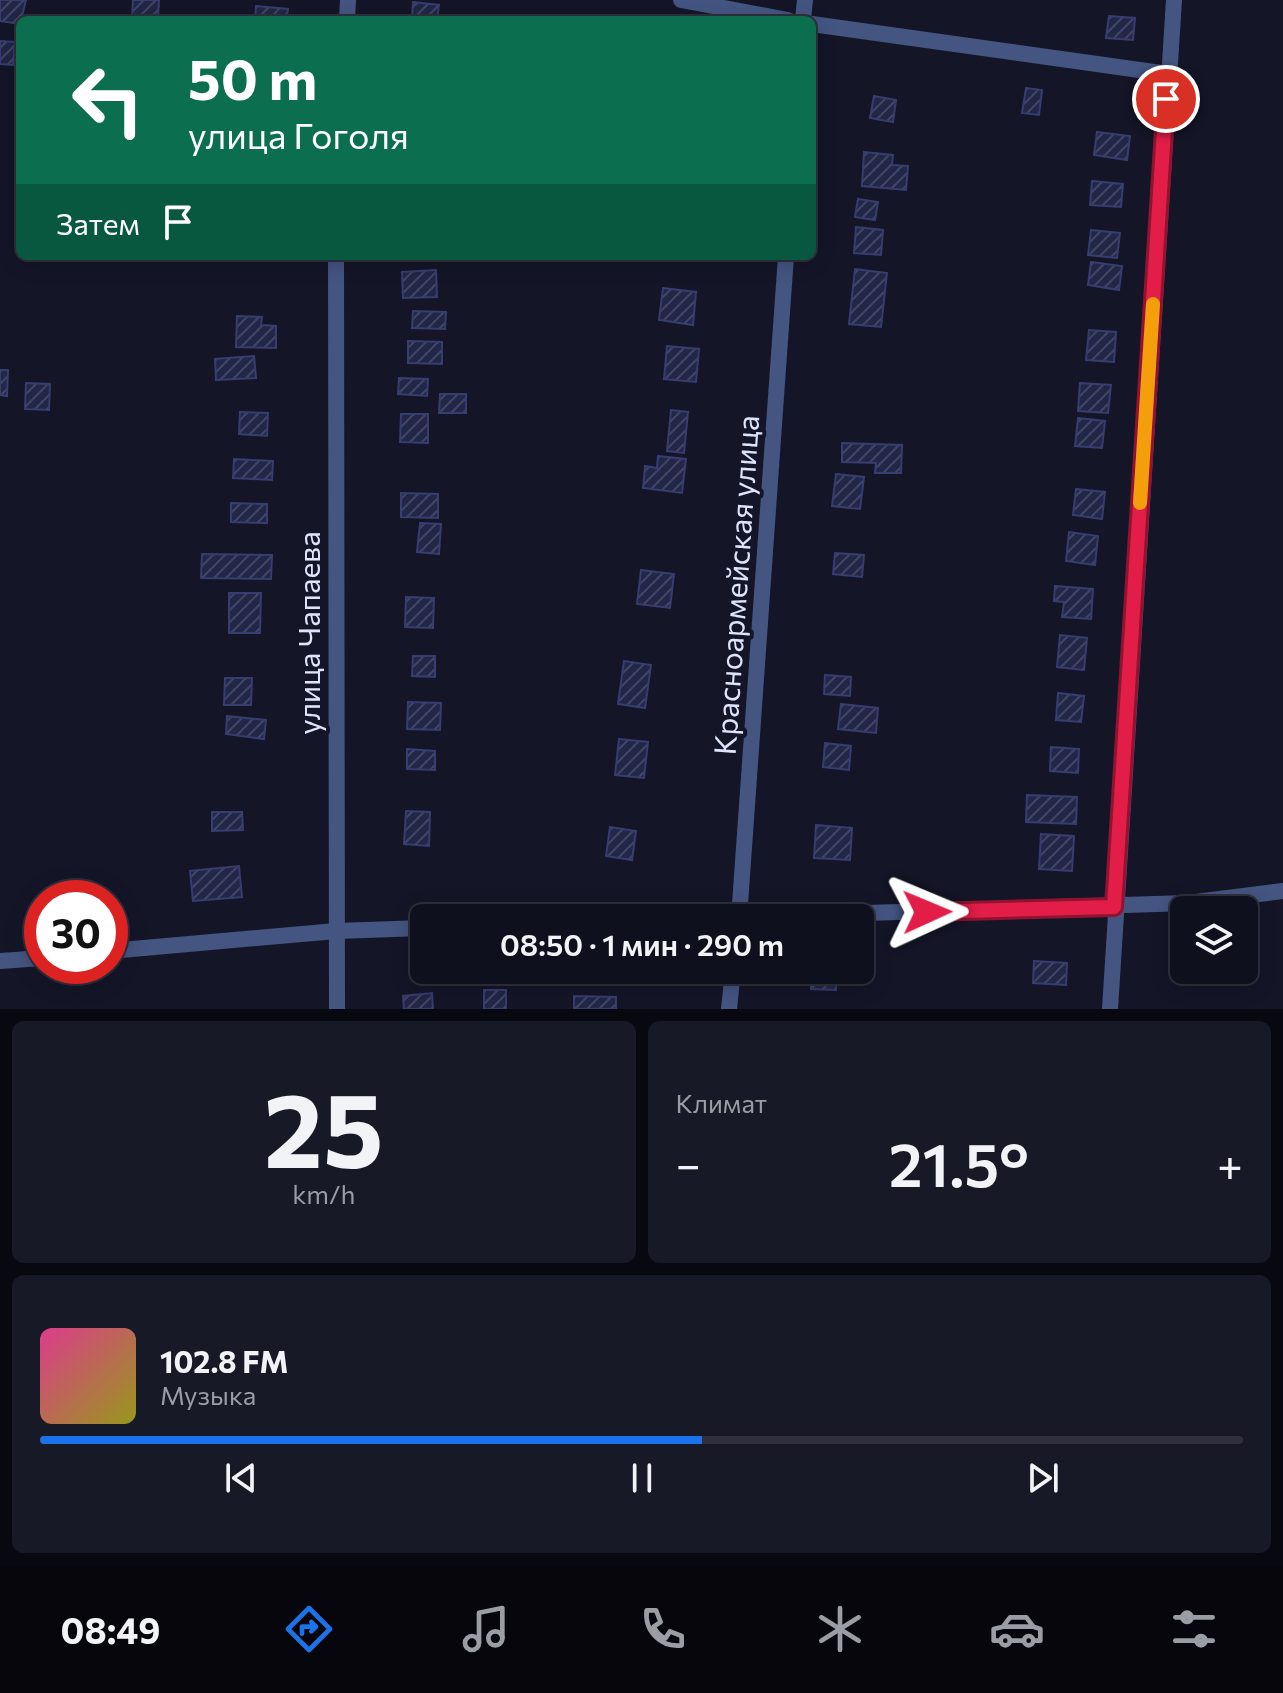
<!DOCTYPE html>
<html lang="ru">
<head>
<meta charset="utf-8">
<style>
  body { margin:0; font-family:Commissioner,sans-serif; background:#181927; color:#f1f3f6; height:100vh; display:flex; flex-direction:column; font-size:30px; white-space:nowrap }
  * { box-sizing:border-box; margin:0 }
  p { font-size:26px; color:#9b9da4 }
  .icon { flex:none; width:44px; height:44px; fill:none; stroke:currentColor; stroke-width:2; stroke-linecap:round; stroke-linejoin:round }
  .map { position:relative; height:1009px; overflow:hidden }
  .panel { display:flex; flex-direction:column; gap:12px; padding:12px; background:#080910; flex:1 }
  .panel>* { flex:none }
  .top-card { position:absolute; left:16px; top:16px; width:800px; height:244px; border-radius:12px; box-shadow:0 4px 20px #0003,0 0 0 2px #2f303c; background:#0b6e4f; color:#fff; overflow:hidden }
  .buttons { position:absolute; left:1170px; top:896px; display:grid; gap:16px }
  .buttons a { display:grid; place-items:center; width:88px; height:88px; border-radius:12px; background:#0f101e; box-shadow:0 4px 20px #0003,0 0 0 2px #2f303c; font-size:40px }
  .speed { position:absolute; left:24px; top:880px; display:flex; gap:16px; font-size:40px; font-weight:700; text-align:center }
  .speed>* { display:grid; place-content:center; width:104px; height:104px; border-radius:50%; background:#0f101e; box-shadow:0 4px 20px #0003,0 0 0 2px #2f303c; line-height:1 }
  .speed .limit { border:12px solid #d22; background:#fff; color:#111 }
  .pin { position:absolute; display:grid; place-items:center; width:68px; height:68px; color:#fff; margin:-34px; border:4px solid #fff; border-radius:50%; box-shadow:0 2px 8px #0007 }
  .me { position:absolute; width:88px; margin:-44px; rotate:89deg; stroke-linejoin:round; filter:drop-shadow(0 0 6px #0008) }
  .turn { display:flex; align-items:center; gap:28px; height:168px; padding:0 40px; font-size:36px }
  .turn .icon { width:104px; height:104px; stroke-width:2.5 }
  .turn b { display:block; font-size:56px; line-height:68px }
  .then { display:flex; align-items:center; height:76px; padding:0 40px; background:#0003; gap:16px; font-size:30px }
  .big { font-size:60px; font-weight:600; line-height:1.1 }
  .panel .widget { flex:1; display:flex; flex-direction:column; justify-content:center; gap:12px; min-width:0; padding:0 28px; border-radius:12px; background:#181927 }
  .panel .dial { align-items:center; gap:0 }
  .dial b { font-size:104px; line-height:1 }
  .song { display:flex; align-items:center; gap:24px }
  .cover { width:96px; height:96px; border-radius:12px; background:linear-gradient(135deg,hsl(330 70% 55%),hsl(60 70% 35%)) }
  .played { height:8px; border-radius:4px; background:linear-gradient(90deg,#1a73e8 55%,#2f303c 55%) }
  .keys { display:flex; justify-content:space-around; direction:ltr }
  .heat { display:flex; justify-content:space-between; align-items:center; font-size:44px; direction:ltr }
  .panel .tiles { flex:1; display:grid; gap:12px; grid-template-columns:1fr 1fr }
  .widget:last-child { grid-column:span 2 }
  .trip { position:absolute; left:410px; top:904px; width:464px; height:80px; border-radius:12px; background:#0f101e; box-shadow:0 4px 20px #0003,0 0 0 2px #2f303c; font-weight:600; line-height:80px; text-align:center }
  .menu { display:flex; height:128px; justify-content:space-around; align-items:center; background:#06060c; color:#9b9da4 }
  .menu .icon { width:56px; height:56px }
  .menu .active { color:#1a73e8 }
  .menu b { font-size:36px; color:#f1f3f6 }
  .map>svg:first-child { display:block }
  .building { fill:url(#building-hatch); stroke:#363d70; stroke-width:2 }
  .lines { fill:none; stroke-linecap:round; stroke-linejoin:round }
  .minor { stroke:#445582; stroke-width:16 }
  .tertiary { stroke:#445582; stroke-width:16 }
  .route-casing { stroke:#92132f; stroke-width:20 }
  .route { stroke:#e11d48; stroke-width:14 }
  .slow { stroke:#f59e0b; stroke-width:14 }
  .labels { text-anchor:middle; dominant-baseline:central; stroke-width:8; stroke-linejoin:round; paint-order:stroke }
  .street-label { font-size:30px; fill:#dee4fb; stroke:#141628 }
</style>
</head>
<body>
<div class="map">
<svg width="1283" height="1009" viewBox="0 0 1283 1009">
  <defs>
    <pattern id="building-hatch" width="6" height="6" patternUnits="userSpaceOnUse" patternTransform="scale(2)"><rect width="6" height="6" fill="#222647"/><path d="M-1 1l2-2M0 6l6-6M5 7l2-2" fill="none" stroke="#424562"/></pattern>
  </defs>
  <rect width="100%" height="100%" fill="#141628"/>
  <g class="building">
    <path d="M0 0H26L20 24 0 21Z"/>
    <path d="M133 0H159L158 20H132Z"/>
    <path d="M413 2 439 5 437 20H412Z"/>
    <path d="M256 6 288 9 286 20H255Z"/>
    <path d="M1109 16 1135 18 1133 40 1106 38Z"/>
    <path d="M0 41 15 42 13 65 0 64Z"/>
    <path d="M1026 88 1042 90 1039 115 1022 113Z"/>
    <path d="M874 96 896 100 893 122 870 118Z"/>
    <path d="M1097 132 1130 136 1127 160 1094 155Z"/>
    <path d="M864 152 893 155 892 165 908 166 906 190 862 186Z"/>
    <path d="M1092 181 1123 184 1121 207 1090 205Z"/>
    <path d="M858 199 878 202 875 220 855 217Z"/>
    <path d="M856 227 883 230 881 255 854 253Z"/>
    <path d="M1091 230 1120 233 1117 258 1088 255Z"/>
    <path d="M1091 262 1122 266 1119 290 1088 285Z"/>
    <path d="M855 269 887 273 881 327 849 324Z"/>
    <path d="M436 270 437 297 403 298 402 272Z"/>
    <path d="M663 288 696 292 693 325 659 320Z"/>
    <path d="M413 311 446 312 445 329 412 328Z"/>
    <path d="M237 316 262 317 261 325 276 326V348L236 347Z"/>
    <path d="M1089 330 1116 332 1114 362 1086 360Z"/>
    <path d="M408 341 442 342V364L408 363Z"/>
    <path d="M667 346 699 349 696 382 664 379Z"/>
    <path d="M254 356 256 378 216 380 215 359Z"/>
    <path d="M0 370H8L7 396 0 395Z"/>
    <path d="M399 378 428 379 427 396 398 394Z"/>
    <path d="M26 383 50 384 49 410 25 409Z"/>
    <path d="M1080 383 1111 385 1108 413 1078 411Z"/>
    <path d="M440 394H466V413H439Z"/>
    <path d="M671 410 688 412 684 453 667 451Z"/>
    <path d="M240 412 268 413 267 436 239 434Z"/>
    <path d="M401 414H428V443L400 442Z"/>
    <path d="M1078 418 1105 421 1102 448 1075 446Z"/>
    <path d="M842 443 902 445 901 473H875L876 463 842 462Z"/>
    <path d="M658 456 686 459 682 493 643 488 645 466 657 468Z"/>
    <path d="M234 459 273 461 272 480 233 478Z"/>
    <path d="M836 474 864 477 860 509 832 506Z"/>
    <path d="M1076 489 1105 492 1102 519 1073 515Z"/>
    <path d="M401 493 438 494V518L401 517Z"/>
    <path d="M231 503 267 504V523L231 522Z"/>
    <path d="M420 523 441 524 439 554 417 552Z"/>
    <path d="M1069 532 1098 536 1095 565 1066 561Z"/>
    <path d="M835 553 864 555 862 577 833 574Z"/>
    <path d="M202 554 272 555 271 579 201 578Z"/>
    <path d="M641 570 674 574 670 608 637 604Z"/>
    <path d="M1055 586 1093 589 1091 619 1062 617 1064 602 1054 601Z"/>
    <path d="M229 593H261L260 633H229Z"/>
    <path d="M406 597 434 598 433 628 405 627Z"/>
    <path d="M1060 635 1087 638 1084 670 1057 667Z"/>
    <path d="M413 656H435V677L412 676Z"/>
    <path d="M624 661 651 665 645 708 618 704Z"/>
    <path d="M825 675 851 677 850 696 824 694Z"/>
    <path d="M225 678H252L251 705H224Z"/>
    <path d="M1058 693 1084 696 1081 722 1056 720Z"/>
    <path d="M408 702 441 703 440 730 407 729Z"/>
    <path d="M841 704 878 708 876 733 838 729Z"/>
    <path d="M227 716 266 720 264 739 226 734Z"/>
    <path d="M619 739 648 742 644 778 615 775Z"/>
    <path d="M825 743 851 746 849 770 823 767Z"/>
    <path d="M1051 747 1079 749 1078 773 1050 771Z"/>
    <path d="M407 749 435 751V770L407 769Z"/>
    <path d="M1027 795 1077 797 1076 824 1026 822Z"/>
    <path d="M406 811 430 812 429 846 404 844Z"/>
    <path d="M212 812H242L243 830 212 831Z"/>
    <path d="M816 825 852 828 850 860 814 858Z"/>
    <path d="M610 827 636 831 632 860 606 856Z"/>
    <path d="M1041 834 1074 836 1072 871 1039 869Z"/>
    <path d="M239 866 242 897 193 901 190 871Z"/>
    <path d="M1034 961 1067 963 1066 985 1033 983Z"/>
    <path d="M811 970H836V990L811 989Z"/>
    <rect x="484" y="990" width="22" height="19"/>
    <path d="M432 993 433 1009H404L403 996Z"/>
    <path d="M574 996 616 997V1009H574Z"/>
  </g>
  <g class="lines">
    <g class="minor">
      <path d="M681 0 788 20"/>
      <path d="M803 20 805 0"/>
      <path d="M812 24 1168 74"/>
      <path d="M708 918 1188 903 1283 891"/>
      <path d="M739 918 786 256"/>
      <path d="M110 951 336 931 424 928"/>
      <path d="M0 961 42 958"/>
      <path d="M729 1009 733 970"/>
      <path d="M1110 1009 1174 0"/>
    </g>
    <g class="tertiary">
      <path d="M347 20 348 0"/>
      <path d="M336 256 337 1009"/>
    </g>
  </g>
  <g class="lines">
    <g class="route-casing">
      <path id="route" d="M927 912 1114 907 1166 99"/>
    </g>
    <use href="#route" class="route"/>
    <path class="slow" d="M1140 503 1153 304"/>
  </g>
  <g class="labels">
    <g class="street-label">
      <text transform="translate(735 585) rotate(-86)">Красноармейская улица</text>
      <text transform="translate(307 633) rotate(-90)">улица Чапаева</text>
    </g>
  </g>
</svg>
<div class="buttons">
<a><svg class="icon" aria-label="layers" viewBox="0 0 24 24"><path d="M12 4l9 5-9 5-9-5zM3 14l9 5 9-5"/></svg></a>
</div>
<div class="speed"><div class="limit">30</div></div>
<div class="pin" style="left:1166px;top:99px;background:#d93025"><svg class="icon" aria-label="arrive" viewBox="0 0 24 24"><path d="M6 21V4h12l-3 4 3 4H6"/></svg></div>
<svg class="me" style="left:927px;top:912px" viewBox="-20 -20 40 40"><path d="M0-17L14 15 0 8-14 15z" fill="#e11d48" stroke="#fff" stroke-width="4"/></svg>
<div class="trip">08:50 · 1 мин · 290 m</div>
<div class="top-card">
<div class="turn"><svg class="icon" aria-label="left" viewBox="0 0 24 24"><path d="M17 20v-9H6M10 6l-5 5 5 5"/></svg><div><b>50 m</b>улица Гоголя</div></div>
<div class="then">Затем<svg class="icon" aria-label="arrive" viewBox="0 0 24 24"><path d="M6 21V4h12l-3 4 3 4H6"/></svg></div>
</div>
</div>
<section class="panel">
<div class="tiles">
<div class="widget dial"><b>25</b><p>km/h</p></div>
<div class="widget"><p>Климат</p>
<div class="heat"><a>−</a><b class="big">21.5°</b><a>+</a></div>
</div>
<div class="widget">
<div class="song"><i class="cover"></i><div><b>102.8 FM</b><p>Музыка</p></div></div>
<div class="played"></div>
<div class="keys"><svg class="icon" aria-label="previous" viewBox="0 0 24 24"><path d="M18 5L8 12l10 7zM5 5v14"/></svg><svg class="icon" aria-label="pause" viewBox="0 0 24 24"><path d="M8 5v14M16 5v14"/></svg><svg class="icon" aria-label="next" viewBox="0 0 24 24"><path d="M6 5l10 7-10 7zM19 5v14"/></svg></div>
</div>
</div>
</section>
<nav class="menu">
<b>08:49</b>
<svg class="icon active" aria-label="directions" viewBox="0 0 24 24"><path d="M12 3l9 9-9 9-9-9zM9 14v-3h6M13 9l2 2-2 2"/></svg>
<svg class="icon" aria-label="music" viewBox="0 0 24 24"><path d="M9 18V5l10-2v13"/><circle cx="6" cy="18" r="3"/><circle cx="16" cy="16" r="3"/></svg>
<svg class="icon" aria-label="phone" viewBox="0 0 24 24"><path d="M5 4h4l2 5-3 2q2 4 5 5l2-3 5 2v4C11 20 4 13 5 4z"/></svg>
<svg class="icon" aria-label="climate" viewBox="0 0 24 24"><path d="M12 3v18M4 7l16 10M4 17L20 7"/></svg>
<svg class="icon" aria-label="car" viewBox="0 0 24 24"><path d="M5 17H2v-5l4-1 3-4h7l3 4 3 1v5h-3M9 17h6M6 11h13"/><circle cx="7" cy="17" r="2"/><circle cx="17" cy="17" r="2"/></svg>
<svg class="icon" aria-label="filters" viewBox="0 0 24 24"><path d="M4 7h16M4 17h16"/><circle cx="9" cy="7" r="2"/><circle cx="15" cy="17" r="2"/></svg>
</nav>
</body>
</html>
